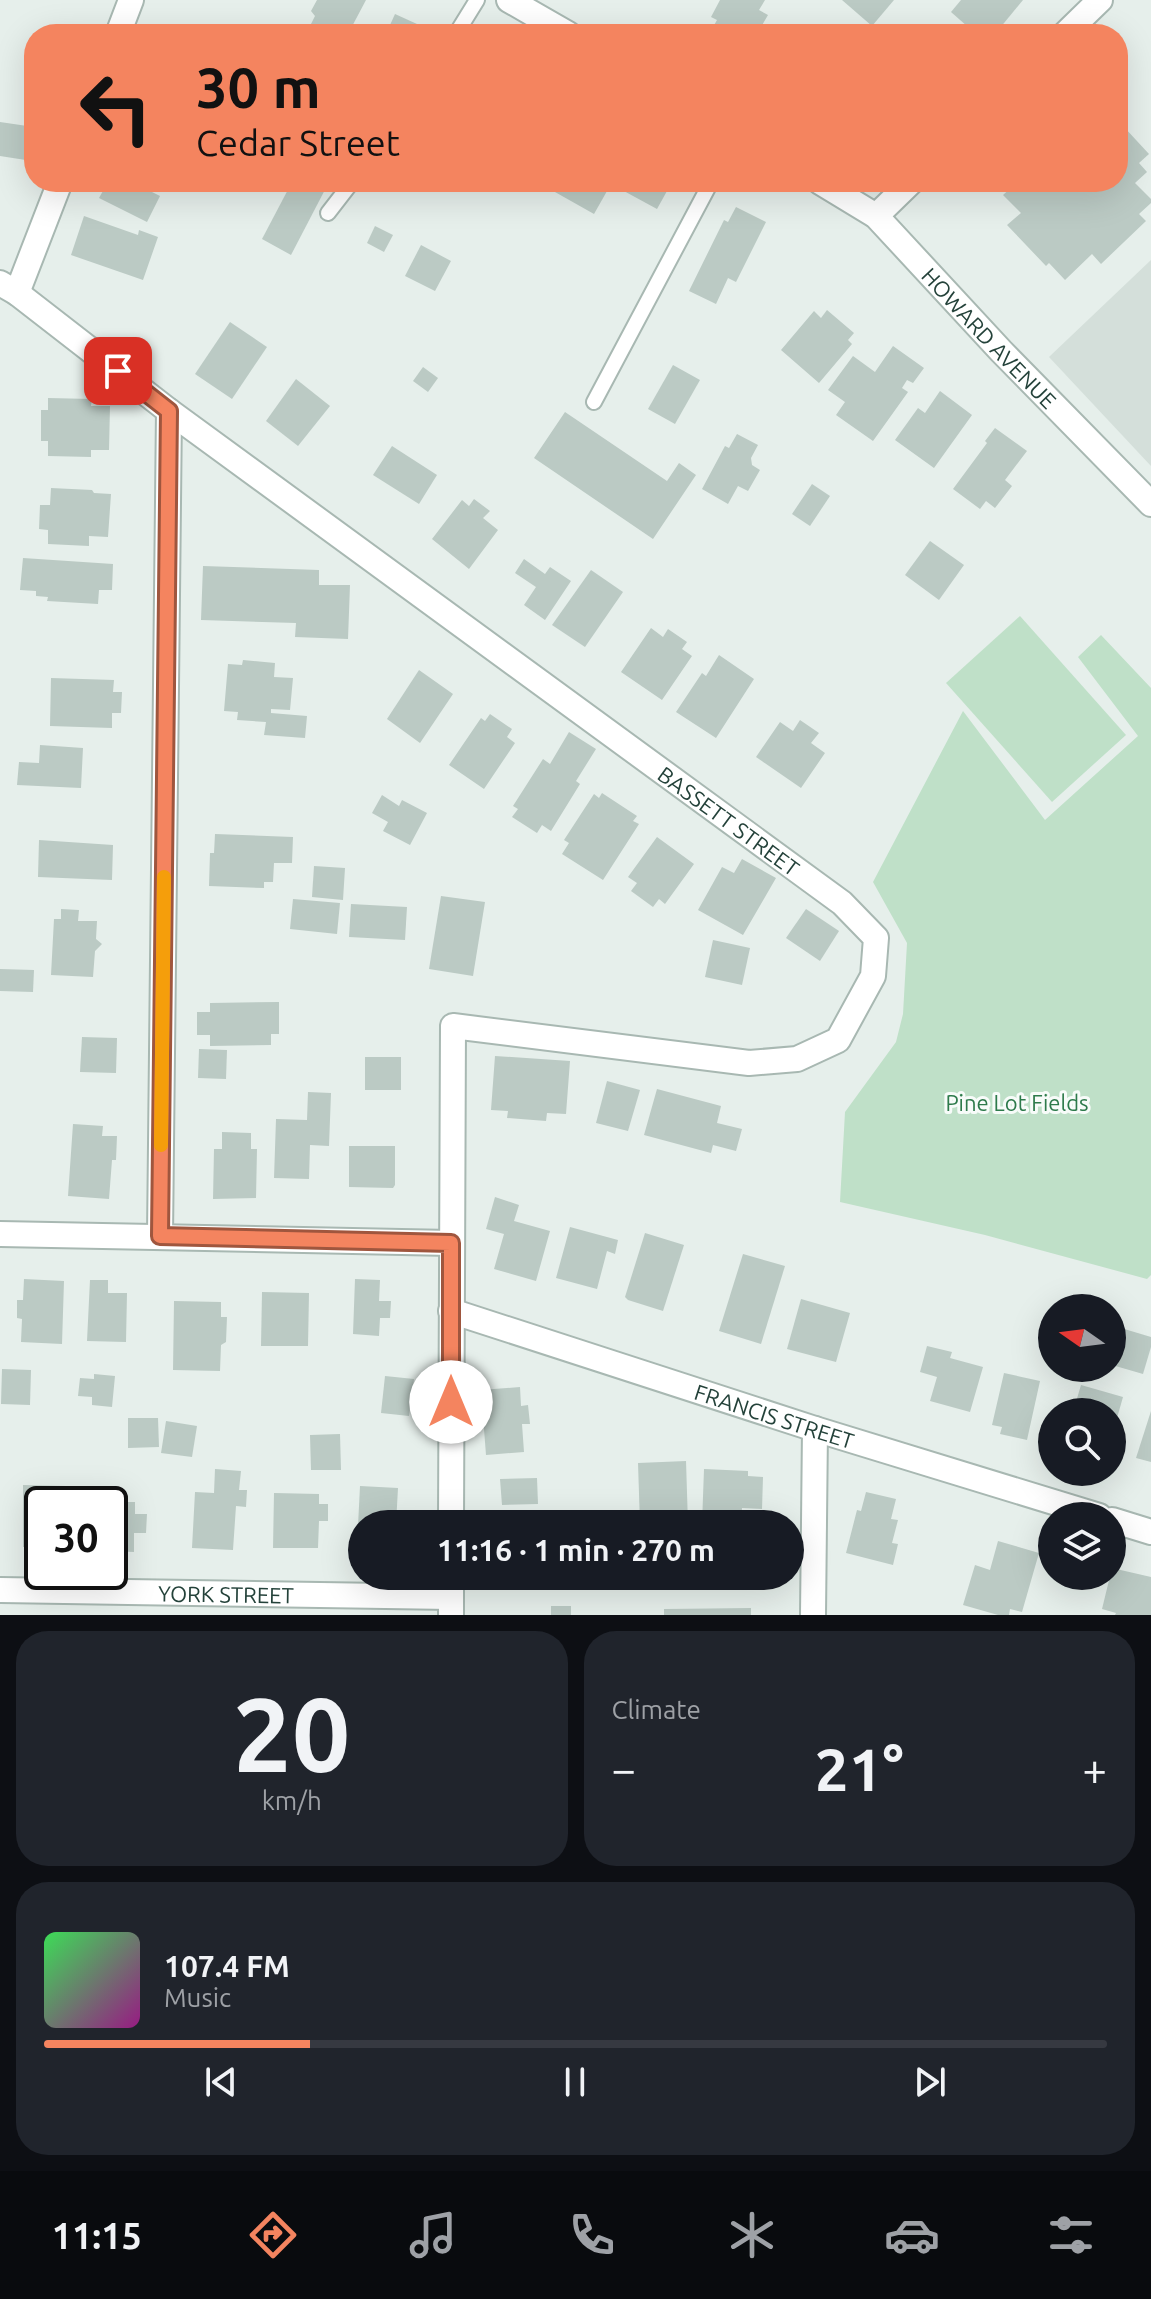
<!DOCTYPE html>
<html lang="en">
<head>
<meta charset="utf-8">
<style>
  body { margin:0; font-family:Ubuntu,sans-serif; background:#20242c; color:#f1f3f6; height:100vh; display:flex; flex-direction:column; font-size:30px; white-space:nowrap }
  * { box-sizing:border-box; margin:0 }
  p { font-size:26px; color:#9ea1a6 }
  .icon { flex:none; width:44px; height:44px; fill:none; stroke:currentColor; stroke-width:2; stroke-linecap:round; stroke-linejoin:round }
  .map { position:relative; height:1615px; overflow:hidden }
  .sheet { display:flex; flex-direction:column; gap:16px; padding:16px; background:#0d0f14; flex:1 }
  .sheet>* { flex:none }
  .hud { position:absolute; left:24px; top:24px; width:1104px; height:168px; border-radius:32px; box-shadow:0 8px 32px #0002; background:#f4845f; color:#111; overflow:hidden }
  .needle { width:52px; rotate:284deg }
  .buttons { position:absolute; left:1038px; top:1294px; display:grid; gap:16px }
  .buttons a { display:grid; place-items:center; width:88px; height:88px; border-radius:50%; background:#171b24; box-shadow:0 8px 32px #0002; font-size:40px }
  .speed { position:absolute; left:24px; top:1486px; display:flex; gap:16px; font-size:40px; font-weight:700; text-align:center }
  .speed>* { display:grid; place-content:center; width:104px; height:104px; border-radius:50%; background:#171b24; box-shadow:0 8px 32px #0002; line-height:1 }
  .speed .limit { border:4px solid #111; border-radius:12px; background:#fff; color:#111 }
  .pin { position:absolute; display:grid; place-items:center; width:68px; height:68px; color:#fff; margin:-34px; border-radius:16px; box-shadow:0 4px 12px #0006 }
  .me { position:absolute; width:88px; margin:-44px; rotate:0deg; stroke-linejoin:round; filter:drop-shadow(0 0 6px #0008) }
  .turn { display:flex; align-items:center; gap:28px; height:168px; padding:0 40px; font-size:36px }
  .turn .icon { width:104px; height:104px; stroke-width:2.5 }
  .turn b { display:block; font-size:56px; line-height:68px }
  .big { font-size:60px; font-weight:700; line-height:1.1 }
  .sheet .tile { flex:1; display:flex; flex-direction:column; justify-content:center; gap:12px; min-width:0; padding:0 28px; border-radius:32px; background:#20242c }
  .sheet .dial { align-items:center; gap:0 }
  .dial b { font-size:104px; line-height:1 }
  .song { display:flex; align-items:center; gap:24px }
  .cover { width:96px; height:96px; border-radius:12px; background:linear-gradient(135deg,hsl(130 70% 55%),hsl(310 70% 35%)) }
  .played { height:8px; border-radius:4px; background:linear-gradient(90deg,#f4845f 25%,#363941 25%) }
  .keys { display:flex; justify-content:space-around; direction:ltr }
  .heat { display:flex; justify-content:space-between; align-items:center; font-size:44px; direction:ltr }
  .sheet .tiles { flex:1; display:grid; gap:16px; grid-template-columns:1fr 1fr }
  .tile:last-child { grid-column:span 2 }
  .trip { position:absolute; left:348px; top:1510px; width:456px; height:80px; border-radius:40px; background:#171b24; box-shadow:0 8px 32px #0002; font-weight:700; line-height:80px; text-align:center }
  .tabs { display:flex; height:128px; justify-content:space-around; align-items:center; background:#090b0e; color:#9ea1a6 }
  .tabs .icon { width:56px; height:56px }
  .tabs .active { color:#f4845f }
  .tabs b { font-size:36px; color:#f1f3f6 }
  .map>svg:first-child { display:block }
  .built { fill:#d4dfda }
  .green { fill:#bfe0c8 }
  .building { fill:#bbcac4 }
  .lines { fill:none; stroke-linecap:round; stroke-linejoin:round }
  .lane-casing { stroke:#a8b8b2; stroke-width:18 }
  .street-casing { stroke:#a8b8b2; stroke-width:28 }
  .lane { stroke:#fff; stroke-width:14 }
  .street { stroke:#fff; stroke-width:24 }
  .route-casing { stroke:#9f563e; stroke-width:20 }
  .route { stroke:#f4845f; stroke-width:14 }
  .slow { stroke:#f59e0b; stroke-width:14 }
  .labels { text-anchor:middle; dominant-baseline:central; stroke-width:6; stroke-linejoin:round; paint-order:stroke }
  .street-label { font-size:22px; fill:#24423a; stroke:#f7fbf9 }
  .park-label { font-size:22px; fill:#2d7a4b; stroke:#f7fbf9 }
</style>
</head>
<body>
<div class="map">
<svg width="1151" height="1615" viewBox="0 0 1151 1615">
  <rect width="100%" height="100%" fill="#e6efeb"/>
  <path class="built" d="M1151 260V466L1049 357Z"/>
  <g class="green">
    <path d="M1020 616 1126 735 1052 802 946 683Z"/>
    <path d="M1101 635 1151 688V1275L1147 1279 985 1235 840 1202 845 1112 896 1042 903 1014 907 943 873 882 963 711 1045 820 1138 736 1078 657Z"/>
  </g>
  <g class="building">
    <path d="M317 0H366L348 34H306L315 16 311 11Z"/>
    <path d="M720 0H765L759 10 768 15 757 34H709L717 20 711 17Z"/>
    <path d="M842 0H894L872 26Z"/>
    <path d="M961 0H1023L995 34H976L951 12Z"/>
    <path d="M395 14 439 34H386Z"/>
    <path d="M0 122 34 127 32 161 0 156Z"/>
    <path d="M1124 127 1149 154 1139 163 1147 172 1135 183 1151 199V203L1139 214 1146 221 1101 264 1092 254 1065 280 1049 263 1046 266 1007 225 1021 213 1003 195 1013 186 1009 182H1118V134Z"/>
    <path d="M108 182H132L160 196 147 222 99 198Z"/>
    <path d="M292 182H329L291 255 262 239Z"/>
    <path d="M560 182H672L657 209 611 184 594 214 555 192Z"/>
    <path d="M736 207 766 222 736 282 728 278 716 304 689 291 724 220 728 222Z"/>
    <path d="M84 216 138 235 139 230 158 237 143 280 71 255Z"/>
    <path d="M375 226 393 235 384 252 367 243Z"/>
    <path d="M421 245 451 261 435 291 405 276Z"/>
    <path d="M827 310 854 333 848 340 852 344 819 383 781 350 814 311 821 318Z"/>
    <path d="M230 322 267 347 232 399 195 374Z"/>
    <path d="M893 346 924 368 913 383 907 380 902 388 908 392 873 441 836 415 845 402 828 390 853 356 875 372Z"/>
    <path d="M673 365 700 380 675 424 648 409Z"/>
    <path d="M423 367 438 378 428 392 413 381Z"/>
    <path d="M296 379 330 406 298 446 266 421Z"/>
    <path d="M940 391 972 415 934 468 895 440 918 408 925 413Z"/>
    <path d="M48 398 92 399 91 406H110L109 450H91V457L48 456V441H41V410H48Z"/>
    <path d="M565 412 667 481 679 463 696 475 653 539 534 458Z"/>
    <path d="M995 428 1027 451 1005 480 1012 486 995 508 986 501 980 509 953 489 987 443 985 441Z"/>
    <path d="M737 434 758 445 751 458 752 465 760 470 748 491 738 486 728 504 702 489 725 446 729 448Z"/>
    <path d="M392 446 437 475 419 504 373 475Z"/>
    <path d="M812 484 830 496 810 526 792 514Z"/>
    <path d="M51 488 92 490 94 493 111 494 108 537 89 536V546L48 544V530L39 529 40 505H50Z"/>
    <path d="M474 499 490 511 483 518 498 530 469 569 432 539 462 500 469 506Z"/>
    <path d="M930 541 964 565 939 600 905 575Z"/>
    <path d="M23 558 113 564 112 590H99L98 604 47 601 48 597 36 596V591L20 590Z"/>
    <path d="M524 559 545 574 550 567 571 581 545 620 524 605 536 587 515 573Z"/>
    <path d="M203 566 319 570V585H350L348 639 295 637 296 623 201 620Z"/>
    <path d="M591 570 623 592 585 647 552 625Z"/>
    <path d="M651 628 663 637 668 629 687 642 682 649 692 656 662 700 621 672Z"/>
    <path d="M719 655 754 679 716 738 676 712 702 673 706 676Z"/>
    <path d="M243 660 275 663 274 677 293 678 290 710 271 709V713L307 716 305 738 264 735 266 722 237 720 238 712 224 711 228 664 242 665Z"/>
    <path d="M419 670 453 694 420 743 387 719Z"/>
    <path d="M51 678 114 680 113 692H122L121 713H112V728L50 726Z"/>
    <path d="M490 714 512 729 507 737 515 743 484 789 449 765 481 718 485 721Z"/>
    <path d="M800 720 819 733 811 743 825 753 801 788 756 757 780 722 793 731Z"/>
    <path d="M569 732 596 749 576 781 580 784 551 831 542 825 537 833 512 817 518 809 513 806 543 759 550 764Z"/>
    <path d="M40 745 83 748 81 788 17 785 19 762 39 763Z"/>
    <path d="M602 793 637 816 633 821 639 824 603 880 562 854 569 843 564 840 594 794 599 798Z"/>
    <path d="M382 795 399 806 402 800 427 813 410 845 383 831 388 822 372 813Z"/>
    <path d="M215 834 293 837 292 863H274L273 882H264V888L209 886 210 853H214Z"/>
    <path d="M657 837 694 864 665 904 659 899 653 907 631 891 637 883 628 877Z"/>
    <path d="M39 840 113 845 112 880 38 877Z"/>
    <path d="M742 859 776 878 743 935 698 910 722 867 734 873Z"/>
    <path d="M314 866 345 868 343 900 312 897Z"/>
    <path d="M441 896 485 902 473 976 429 969Z"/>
    <path d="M293 899 340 903 337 934 290 929Z"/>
    <path d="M351 904 407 907 405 940 349 937Z"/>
    <path d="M61 909 79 910 78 921H97L96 939 102 944 95 951 93 977 51 975 54 919H61Z"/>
    <path d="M806 909 839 931 820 961 786 938Z"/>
    <path d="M713 940 750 948 742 985 705 977Z"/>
    <path d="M0 969 34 970 33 992 0 991Z"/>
    <path d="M279 1002V1034H271V1045L210 1046V1035H197V1012H210V1003Z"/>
    <path d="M82 1037 117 1038 116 1073 80 1072Z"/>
    <path d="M199 1049 227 1050 226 1079 198 1078Z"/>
    <path d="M495 1056 570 1061 566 1114 547 1113 546 1121 507 1118 508 1111 491 1110Z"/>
    <rect x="365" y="1057" width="36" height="33"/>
    <path d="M607 1081 640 1090 628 1131 596 1123Z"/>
    <path d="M657 1089 721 1106 717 1123 742 1129 736 1151 713 1145 711 1153 644 1135Z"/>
    <path d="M308 1092 331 1093 329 1146 310 1145 309 1179 274 1178 276 1119 307 1120Z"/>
    <path d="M73 1124 103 1126 102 1136H117L116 1160H112L109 1199 68 1196Z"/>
    <path d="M222 1132 251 1133V1149H257L256 1198 213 1199 214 1149H222Z"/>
    <path d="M349 1146H395V1185L393 1188 349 1187Z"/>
    <path d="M495 1197 519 1205 514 1221 550 1231 536 1281 494 1269 504 1234 486 1229Z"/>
    <path d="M570 1227 618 1240 615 1254 607 1251 597 1289 556 1278Z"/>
    <path d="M645 1233 684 1245 663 1311 628 1300 625 1297Z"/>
    <path d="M743 1254 785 1266 761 1344 719 1331Z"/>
    <path d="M24 1279 64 1281 62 1344 21 1342 22 1319 17 1318V1300H23Z"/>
    <path d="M355 1279 380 1280 379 1301H391L390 1318H380L379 1336 353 1334Z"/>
    <path d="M90 1280H108V1293H127L126 1342 87 1341Z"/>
    <path d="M262 1292 309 1293 308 1346H261Z"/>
    <path d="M801 1299 850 1313 836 1362 787 1349Z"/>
    <path d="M174 1301 221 1302V1317H227L226 1342 221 1345 220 1371 173 1370Z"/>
    <path d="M1121 1328 1151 1337V1347L1143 1374 1112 1365Z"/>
    <path d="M927 1346 952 1352 950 1358 983 1367 970 1412 930 1401 937 1377 920 1372Z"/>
    <path d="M2 1369 31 1370 30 1405 1 1404Z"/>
    <path d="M1004 1373 1040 1381 1027 1440 1000 1434 1002 1427 992 1425Z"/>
    <path d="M94 1374 115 1376 112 1407 92 1405V1397L78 1396 80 1378 94 1379Z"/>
    <path d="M385 1376 414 1379 409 1416 381 1413Z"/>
    <path d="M1081 1385 1123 1397 1113 1432 1112 1412H1073Z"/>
    <path d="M520 1387 521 1406 528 1405 530 1424H522L524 1452 486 1455 481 1390Z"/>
    <path d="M1151 1411V1462L1136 1458Z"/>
    <path d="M128 1418H158L159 1447 128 1448Z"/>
    <path d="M166 1421 197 1426 192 1457 161 1453Z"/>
    <path d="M340 1434 341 1470H311L310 1435Z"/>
    <path d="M686 1461 688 1524H640L638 1463Z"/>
    <path d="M215 1469 241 1471 239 1490H247L246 1507 236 1506 233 1550 192 1548 195 1492 214 1493Z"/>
    <path d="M704 1469 748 1471V1476L763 1477 762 1509 742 1508 741 1524H702Z"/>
    <path d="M537 1478 538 1504 502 1505 500 1479Z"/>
    <path d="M23 1485 66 1486V1504H42V1547H23Z"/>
    <path d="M360 1486 398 1488 396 1524H362V1546H357Z"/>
    <path d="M866 1492 896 1499 891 1519 898 1520 892 1543 898 1544 893 1565 846 1553 857 1510 861 1511Z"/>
    <path d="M274 1493 319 1494V1504H328V1521H319L318 1548H273Z"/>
    <path d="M94 1495 121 1496V1502H135V1514H147L146 1533H134V1552L110 1551V1504H94Z"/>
    <path d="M998 1541 1039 1553 1022 1612 1010 1609 1009 1615H998L963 1605 975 1565 990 1570Z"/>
    <path d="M1112 1568 1151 1577V1615H1115L1116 1613 1102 1609Z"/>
    <path d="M501 1576H563L562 1580 501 1579Z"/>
    <rect x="551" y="1606" width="20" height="9"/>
    <path d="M751 1608V1615H664V1609Z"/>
  </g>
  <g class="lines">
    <g class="lane-casing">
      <g id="lane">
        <path d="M456 34 477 0"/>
        <path d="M328 213 352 182"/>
        <path d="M594 402 711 182"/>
      </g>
    </g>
    <g class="street-casing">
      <g id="street">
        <path d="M509 0 568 34"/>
        <path d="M118 34 131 0"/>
        <path d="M1065 34 1100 0"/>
        <path id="s1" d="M820 182 876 216 1001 351 1151 504"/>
        <path d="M876 216 911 182"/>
        <path id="s2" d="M0 283 17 293 169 411 842 903 876 938 873 976 838 1040 797 1059 749 1063 453 1026 451 1524"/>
        <path d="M17 293 60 182"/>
        <path d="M0 1234 451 1243"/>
        <path d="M160 1236 169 411"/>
        <path id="s3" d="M451 1311 815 1429 1099 1516"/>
        <path d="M1112 1520 1151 1532"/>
        <path d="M451 1576V1615"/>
        <path id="s4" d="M0 1590 451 1597"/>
        <path d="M813 1615 815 1429"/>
      </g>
    </g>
    <use href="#lane" class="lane"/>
    <use href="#street" class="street"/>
  </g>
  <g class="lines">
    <g class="route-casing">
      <path id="route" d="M118 371 169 411 160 1236 451 1243V1402"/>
    </g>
    <use href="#route" class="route"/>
    <path class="slow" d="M161 1145 164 877"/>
  </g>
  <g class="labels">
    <g class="street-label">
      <text stroke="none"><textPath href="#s1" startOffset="232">HOWARD AVENUE</textPath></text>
      <text stroke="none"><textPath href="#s2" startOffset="906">BASSETT STREET</textPath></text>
      <text stroke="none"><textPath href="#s3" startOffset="340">FRANCIS STREET</textPath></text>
      <text stroke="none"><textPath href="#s4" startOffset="226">YORK STREET</textPath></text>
    </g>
    <g class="park-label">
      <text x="1017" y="1102">Pine Lot Fields</text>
    </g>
  </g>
</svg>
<div class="buttons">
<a><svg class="needle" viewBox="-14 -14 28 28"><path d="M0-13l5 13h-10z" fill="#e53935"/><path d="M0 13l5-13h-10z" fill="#9ea1a6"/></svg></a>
<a><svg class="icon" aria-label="search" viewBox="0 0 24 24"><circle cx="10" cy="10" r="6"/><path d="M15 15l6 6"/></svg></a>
<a><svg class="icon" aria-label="layers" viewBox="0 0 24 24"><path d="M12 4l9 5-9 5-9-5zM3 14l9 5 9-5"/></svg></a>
</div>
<div class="speed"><div class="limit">30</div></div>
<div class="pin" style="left:118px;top:371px;background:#d93025"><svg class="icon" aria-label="arrive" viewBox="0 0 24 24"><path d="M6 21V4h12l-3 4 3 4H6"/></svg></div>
<svg class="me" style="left:451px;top:1402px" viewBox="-20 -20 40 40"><circle r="19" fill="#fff"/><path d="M0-13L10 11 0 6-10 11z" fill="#f4845f"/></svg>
<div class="trip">11:16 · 1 min · 270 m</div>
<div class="hud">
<div class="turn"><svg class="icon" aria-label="left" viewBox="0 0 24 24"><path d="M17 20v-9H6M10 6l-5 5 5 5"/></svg><div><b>30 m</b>Cedar Street</div></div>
</div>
</div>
<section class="sheet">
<div class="tiles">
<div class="tile dial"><b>20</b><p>km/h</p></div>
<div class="tile"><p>Climate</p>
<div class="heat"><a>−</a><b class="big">21°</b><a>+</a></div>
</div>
<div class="tile">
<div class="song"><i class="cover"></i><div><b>107.4 FM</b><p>Music</p></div></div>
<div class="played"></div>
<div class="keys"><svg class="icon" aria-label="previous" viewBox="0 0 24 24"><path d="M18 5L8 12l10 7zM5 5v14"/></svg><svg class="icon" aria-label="pause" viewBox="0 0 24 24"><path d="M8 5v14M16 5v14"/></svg><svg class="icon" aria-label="next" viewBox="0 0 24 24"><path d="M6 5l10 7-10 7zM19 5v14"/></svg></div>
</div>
</div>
</section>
<nav class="tabs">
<b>11:15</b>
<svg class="icon active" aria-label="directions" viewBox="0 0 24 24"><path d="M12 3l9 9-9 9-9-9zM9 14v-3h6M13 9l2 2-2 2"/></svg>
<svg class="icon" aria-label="music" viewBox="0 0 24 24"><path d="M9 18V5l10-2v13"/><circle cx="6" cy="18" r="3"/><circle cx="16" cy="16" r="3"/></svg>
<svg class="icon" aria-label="phone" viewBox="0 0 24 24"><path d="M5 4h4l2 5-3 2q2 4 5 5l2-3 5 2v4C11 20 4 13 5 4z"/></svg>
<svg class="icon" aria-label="climate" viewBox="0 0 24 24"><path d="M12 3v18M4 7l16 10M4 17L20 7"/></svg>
<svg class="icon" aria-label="car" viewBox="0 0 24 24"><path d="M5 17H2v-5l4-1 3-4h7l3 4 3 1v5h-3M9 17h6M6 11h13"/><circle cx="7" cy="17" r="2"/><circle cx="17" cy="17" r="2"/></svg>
<svg class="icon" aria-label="filters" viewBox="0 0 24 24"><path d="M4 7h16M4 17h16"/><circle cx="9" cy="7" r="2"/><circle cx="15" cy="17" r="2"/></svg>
</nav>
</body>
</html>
